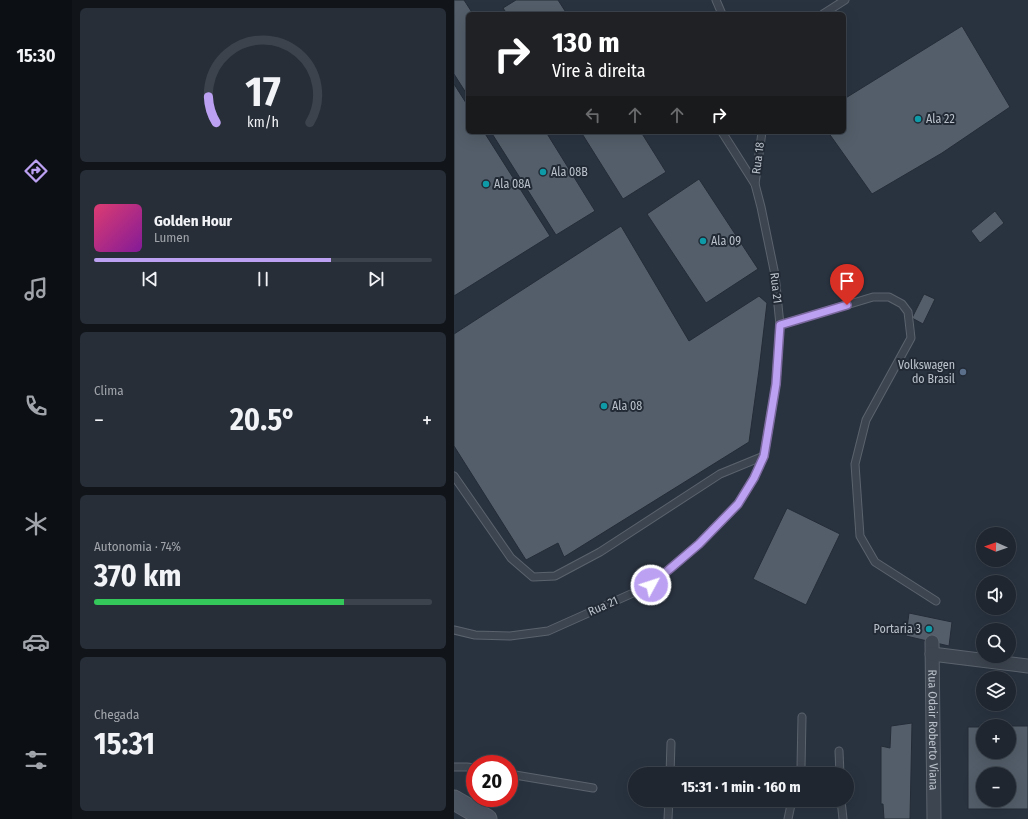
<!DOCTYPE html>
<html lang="pt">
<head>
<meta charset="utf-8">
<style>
  body { margin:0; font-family:"Fira Sans Condensed",sans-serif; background:#272e38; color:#f1f3f6; height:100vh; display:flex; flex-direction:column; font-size:15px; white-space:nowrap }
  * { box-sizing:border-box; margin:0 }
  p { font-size:13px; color:#a1a5ab }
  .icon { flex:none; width:22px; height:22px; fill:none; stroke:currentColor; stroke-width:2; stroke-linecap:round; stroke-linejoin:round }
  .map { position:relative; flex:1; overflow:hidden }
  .details { display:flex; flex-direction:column; gap:8px; padding:8px; background:#11151a; width:382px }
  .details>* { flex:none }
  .banner { position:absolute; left:12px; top:12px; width:380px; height:122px; border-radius:6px; box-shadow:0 4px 16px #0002,0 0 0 1px #3c434c; background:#202124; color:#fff; overflow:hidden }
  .needle { width:26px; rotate:272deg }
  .buttons { position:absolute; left:522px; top:527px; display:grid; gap:8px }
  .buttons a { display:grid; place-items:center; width:40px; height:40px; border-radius:50%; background:#1f2630; box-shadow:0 4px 16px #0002,0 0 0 1px #3c434c; font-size:20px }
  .speed { position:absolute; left:12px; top:755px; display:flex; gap:8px; font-size:20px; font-weight:700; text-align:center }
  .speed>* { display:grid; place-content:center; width:52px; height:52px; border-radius:50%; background:#1f2630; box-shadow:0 4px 16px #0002,0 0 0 1px #3c434c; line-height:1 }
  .speed .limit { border:6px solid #d22; background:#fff; color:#111 }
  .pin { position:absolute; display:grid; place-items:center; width:34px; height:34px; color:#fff; margin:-41px -17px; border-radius:50% 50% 50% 0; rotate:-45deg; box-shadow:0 0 4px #0007 }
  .pin .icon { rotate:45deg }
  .me { position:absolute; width:44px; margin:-22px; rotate:50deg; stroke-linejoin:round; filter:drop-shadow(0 0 3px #0008) }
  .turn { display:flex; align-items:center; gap:14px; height:84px; padding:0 20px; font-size:18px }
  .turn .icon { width:52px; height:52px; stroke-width:2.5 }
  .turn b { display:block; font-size:28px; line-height:34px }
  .lanes { display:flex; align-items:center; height:38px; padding:0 20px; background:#0003; justify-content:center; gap:20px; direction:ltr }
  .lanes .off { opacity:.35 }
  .big { font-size:30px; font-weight:700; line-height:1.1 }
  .details .widget { flex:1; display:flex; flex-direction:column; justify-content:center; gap:6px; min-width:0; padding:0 14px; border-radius:6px; background:#272e38 }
  .details .dial { align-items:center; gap:0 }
  .dial svg { height:104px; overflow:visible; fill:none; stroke:#3c434c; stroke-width:7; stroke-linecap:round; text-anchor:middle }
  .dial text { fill:#f1f3f6; stroke:none }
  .song { display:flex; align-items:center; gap:12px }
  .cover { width:48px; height:48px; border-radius:6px; background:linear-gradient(135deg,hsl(340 70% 55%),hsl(290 70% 35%)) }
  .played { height:4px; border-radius:2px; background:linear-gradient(90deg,#bca0f2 70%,#3c434c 70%) }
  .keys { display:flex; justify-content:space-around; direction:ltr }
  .heat { display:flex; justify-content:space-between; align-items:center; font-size:22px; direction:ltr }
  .charge { height:6px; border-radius:3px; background:linear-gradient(90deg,#34c759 74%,#3c434c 0) }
  .trip { position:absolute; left:174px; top:767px; width:226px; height:40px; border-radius:20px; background:#1f2630; box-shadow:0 4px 16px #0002,0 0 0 1px #3c434c; font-weight:700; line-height:40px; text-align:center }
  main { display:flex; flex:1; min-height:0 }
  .dock { display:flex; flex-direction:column; width:72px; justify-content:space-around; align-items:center; background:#0c0f13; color:#a1a5ab }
  .dock .icon { width:28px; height:28px }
  .dock .active { color:#bca0f2 }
  .dock b { font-size:18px; color:#f1f3f6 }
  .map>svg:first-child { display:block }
  .building { fill:#535e6a; stroke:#242c37; fill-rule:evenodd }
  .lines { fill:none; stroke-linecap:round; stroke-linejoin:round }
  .lane-casing { stroke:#5b636d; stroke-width:9 }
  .street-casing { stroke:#5b636d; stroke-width:15 }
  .secondary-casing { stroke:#5b636d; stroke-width:21 }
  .lane { stroke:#3d4550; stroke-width:7 }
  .street { stroke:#3d4550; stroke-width:13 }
  .secondary { stroke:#4c5562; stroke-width:19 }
  .route-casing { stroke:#7a689d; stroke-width:10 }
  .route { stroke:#bca0f2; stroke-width:7 }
  .culture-dot { fill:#0f9aa8; stroke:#222a35; stroke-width:1.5 }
  .service-dot { fill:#5c6f8a; stroke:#222a35; stroke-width:1.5 }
  .labels { text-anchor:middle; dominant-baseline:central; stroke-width:4; stroke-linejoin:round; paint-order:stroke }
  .poi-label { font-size:12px; fill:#bac1ca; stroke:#222a35; text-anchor:start }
  .street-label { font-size:12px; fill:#bac1ca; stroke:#222a35 }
</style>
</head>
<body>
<main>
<nav class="dock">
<b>15:30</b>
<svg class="icon active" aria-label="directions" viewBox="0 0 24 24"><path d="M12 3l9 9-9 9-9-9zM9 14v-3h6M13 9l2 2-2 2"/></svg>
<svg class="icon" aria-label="music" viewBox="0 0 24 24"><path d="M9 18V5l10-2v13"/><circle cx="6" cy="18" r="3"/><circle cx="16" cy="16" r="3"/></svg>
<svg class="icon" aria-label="phone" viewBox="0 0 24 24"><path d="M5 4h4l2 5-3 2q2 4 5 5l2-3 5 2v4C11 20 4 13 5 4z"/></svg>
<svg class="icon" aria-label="climate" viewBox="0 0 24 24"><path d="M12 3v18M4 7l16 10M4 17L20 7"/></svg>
<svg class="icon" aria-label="car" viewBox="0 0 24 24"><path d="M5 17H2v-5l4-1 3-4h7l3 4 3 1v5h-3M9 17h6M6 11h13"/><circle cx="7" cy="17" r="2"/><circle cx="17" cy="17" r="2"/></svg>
<svg class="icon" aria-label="filters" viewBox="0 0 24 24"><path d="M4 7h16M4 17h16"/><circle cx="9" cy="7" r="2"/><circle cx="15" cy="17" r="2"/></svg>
</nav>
<section class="details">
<div class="widget dial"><svg viewBox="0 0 100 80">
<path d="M14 69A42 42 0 1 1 86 69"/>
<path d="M14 69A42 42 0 0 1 8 49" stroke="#bca0f2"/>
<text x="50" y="56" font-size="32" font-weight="700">17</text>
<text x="50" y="72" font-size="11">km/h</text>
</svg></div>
<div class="widget">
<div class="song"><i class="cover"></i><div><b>Golden Hour</b><p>Lumen</p></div></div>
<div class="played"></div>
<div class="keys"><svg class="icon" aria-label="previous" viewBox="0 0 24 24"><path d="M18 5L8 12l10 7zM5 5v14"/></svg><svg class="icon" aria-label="pause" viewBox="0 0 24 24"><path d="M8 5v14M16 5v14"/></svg><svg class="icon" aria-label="next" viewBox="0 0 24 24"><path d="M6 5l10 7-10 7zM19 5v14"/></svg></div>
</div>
<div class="widget"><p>Clima</p>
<div class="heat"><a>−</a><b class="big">20.5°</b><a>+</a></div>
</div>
<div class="widget"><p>Autonomia · 74%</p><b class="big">370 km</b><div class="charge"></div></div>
<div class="widget"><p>Chegada</p><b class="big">15:31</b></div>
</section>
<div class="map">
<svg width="574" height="819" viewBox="0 0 574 819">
  <rect width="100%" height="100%" fill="#293340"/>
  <g class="building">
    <path d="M0 0H10L19 14H14V96L0 74Z"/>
    <path d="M62 0H104L113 14H53L49 8Z"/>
    <path d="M508 26 556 107 488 153 418 194 374 132H390V99Z"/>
    <path d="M0 84 14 106V132H30L96 236 0 296Z"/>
    <path d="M37 132H92L141 211 102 235Z"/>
    <path d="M127 132H187L212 172 169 199Z"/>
    <path d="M245 179 304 269 252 303 193 214Z"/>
    <path d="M541 211 550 223 526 243 517 231Z"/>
    <path d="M167 226 235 341 305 296 313 303 305 370 295 442 110 557 104 543 72 560 0 446V334Z"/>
    <path d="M470 294 481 299 469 324 458 318Z"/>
    <path d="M333 508 386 534 352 605 299 579Z"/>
    <path d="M455 613 498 622 495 646 452 636Z"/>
    <path d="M458 723 456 819H430L429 804H427V746L436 748 437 726Z"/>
    <path d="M555 726H574V809H514V727H529V752H555ZM529 774H555V800H529Z"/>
  </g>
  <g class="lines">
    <g class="lane-casing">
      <g id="lane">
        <path d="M262 0 268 14"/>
        <path d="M369 14 391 0"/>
        <path d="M301 184 308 132"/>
        <path d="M326 325 419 297H435L448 304 454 312 457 338 412 420 401 464 406 536 421 562 482 601"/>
        <path d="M0 476 57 558 79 577 101 576 146 552 266 474 310 456"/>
        <path d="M0 630 21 635 56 636 94 631 197 585 245 544 284 504 300 478 310 456 322 384 326 325 321 275 307 207 301 184 268 132"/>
        <path d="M385 751 386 774"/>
        <path d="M0 767H13L21 768"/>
        <path d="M55 774 139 788"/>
        <path d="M216 774 217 743"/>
        <path d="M345 774 347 768 348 717"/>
        <path d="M387 800 389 819"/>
        <path d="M214 819 215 800"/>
        <path d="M334 819 338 800"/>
      </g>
    </g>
    <g class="street-casing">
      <g id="street">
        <path id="s1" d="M478 642 480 819"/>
        <path d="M478 654 574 666"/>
      </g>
    </g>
    <g class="secondary-casing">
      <path id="secondary" d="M0 800 33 819"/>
    </g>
    <use href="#lane" class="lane"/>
    <use href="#street" class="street"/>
    <use href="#secondary" class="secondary"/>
  </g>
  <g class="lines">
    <g class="route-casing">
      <path id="route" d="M197 585 245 544 284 504 300 478 310 456 322 384 326 325 393 305"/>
    </g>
    <use href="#route" class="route"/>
  </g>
  <g class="culture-dot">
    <circle cx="464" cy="119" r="4"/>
    <circle cx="89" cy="172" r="4"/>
    <circle cx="32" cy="184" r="4"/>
    <circle cx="249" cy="241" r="4"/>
    <circle cx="150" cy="406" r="4"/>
    <circle cx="475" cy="629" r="4"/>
  </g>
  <circle class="service-dot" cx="509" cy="372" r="4"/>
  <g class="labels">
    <g class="poi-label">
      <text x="472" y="119">Ala 22</text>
      <text x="97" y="172">Ala 08B</text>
      <text x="40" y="184">Ala 08A</text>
      <text x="257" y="241">Ala 09</text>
      <text x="501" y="365" text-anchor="end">Volkswagen<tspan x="501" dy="14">do Brasil</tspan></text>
      <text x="158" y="406">Ala 08</text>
      <text x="467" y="629" text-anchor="end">Portaria 3</text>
    </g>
    <g class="street-label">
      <text transform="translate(304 158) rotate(-83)">Rua 18</text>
      <text transform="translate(322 288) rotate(83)">Rua 21</text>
      <text transform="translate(149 606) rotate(-24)">Rua 21</text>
      <text stroke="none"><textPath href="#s1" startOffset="88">Rua Odair Roberto Viana</textPath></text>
    </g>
  </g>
</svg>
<div class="buttons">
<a><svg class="needle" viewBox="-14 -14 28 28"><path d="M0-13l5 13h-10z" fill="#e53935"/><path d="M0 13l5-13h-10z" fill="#a1a5ab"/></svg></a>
<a><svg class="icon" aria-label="sound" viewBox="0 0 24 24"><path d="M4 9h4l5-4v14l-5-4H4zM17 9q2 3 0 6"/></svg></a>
<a><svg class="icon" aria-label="search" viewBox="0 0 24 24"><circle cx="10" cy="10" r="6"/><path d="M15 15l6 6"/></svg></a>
<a><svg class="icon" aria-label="layers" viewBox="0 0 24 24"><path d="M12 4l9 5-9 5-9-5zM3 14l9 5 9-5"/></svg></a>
<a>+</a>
<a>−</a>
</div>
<div class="speed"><div class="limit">20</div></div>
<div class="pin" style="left:393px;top:305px;background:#d93025"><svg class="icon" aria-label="arrive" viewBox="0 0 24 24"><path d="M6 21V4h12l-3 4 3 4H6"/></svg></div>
<svg class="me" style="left:197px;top:585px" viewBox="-20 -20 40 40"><circle r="17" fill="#bca0f2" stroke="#fff" stroke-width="3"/><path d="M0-11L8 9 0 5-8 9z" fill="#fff"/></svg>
<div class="trip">15:31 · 1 min · 160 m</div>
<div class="banner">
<div class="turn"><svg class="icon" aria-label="right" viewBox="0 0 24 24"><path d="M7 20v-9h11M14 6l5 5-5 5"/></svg><div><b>130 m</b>Vire à direita</div></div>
<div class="lanes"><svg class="icon off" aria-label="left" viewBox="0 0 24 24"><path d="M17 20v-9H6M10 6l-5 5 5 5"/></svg><svg class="icon off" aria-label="ahead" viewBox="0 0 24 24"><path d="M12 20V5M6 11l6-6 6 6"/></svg><svg class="icon off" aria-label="ahead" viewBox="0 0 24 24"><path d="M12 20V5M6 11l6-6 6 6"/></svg><svg class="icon" aria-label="right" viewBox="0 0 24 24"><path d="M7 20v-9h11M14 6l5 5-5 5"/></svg></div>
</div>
</div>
</main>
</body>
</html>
